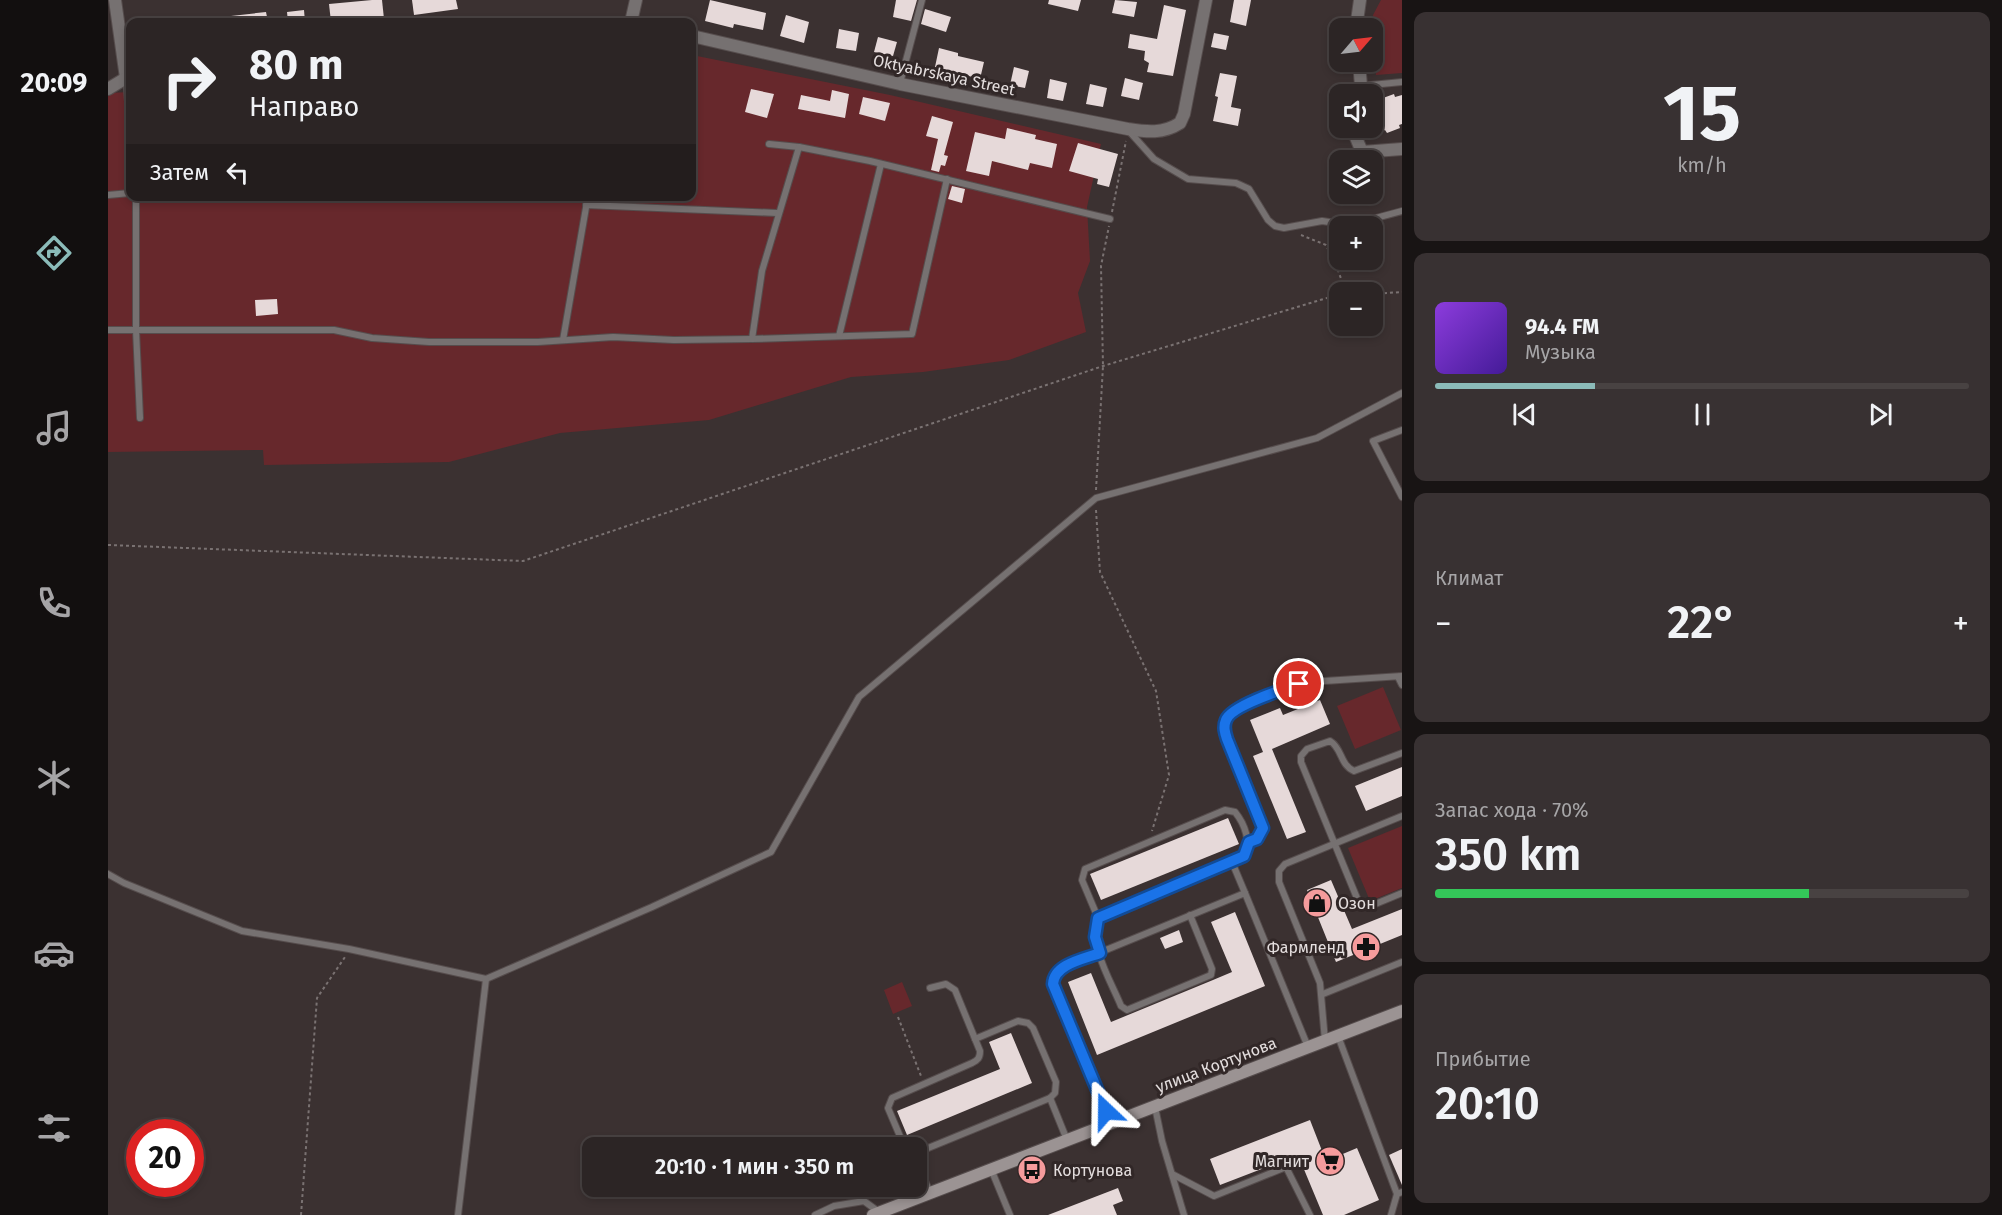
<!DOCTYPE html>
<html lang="ru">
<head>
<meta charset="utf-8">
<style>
  body { margin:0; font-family:"Fira Sans",sans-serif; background:#383132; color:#f1f3f6; height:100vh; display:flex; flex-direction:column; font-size:22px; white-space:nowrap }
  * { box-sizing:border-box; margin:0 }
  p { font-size:20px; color:#a6a5a7 }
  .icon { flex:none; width:33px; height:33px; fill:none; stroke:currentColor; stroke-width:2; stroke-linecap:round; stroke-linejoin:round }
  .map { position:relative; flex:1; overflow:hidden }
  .panel { display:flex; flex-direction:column; gap:12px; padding:12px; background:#181414; width:600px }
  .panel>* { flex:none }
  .banner { position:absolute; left:18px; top:18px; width:570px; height:183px; border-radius:12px; box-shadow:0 3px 9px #0003,0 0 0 2px #484242; background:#2c2525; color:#f1f3f6; overflow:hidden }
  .needle { width:39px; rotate:62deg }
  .tools { position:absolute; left:1221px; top:18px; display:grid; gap:12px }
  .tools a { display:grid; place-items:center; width:54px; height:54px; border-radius:12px; background:#2c2525; box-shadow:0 3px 9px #0003,0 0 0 2px #484242; font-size:30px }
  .speed { position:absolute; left:18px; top:1119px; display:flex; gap:12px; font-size:30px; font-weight:700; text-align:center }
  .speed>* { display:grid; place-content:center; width:78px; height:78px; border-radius:50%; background:#2c2525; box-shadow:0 3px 9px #0003,0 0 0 2px #484242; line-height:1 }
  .speed .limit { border:9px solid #d22; background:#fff; color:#111 }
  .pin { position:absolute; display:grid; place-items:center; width:51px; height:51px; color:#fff; margin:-26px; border:3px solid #fff; border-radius:50%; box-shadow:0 2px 6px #0007 }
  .me { position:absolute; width:66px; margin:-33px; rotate:337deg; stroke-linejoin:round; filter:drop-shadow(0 0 4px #0008) }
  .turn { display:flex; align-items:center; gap:21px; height:126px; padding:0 24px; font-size:27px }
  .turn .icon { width:78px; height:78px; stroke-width:2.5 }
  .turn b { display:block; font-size:42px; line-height:51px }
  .then { display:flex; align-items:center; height:57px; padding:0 24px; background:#0003; gap:12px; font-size:22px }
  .big { font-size:45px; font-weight:600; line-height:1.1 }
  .panel .card { flex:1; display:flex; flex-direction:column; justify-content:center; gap:9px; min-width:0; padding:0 21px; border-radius:12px; background:#383132 }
  .panel .dial { align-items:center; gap:0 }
  .dial b { font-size:78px; line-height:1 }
  .song { display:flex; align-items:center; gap:18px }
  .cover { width:72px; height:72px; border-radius:9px; background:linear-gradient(135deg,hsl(270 70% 55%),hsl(260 70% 35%)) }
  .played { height:6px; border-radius:3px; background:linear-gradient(90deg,#8bbbb9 30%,#484242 30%) }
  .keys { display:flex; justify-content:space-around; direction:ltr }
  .heat { display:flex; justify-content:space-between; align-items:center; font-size:33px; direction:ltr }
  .charge { height:9px; border-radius:4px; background:linear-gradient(90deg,#34c759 70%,#484242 0) }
  .trip { position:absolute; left:474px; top:1137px; width:345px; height:60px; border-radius:12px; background:#2c2525; box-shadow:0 3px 9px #0003,0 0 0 2px #484242; font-weight:600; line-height:60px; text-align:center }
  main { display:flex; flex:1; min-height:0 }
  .menu { display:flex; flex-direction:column; width:108px; justify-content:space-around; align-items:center; background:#120f0f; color:#a6a5a7 }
  .menu .icon { width:42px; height:42px }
  .menu .selected { color:#8bbbb9 }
  .menu b { font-size:27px; color:#f1f3f6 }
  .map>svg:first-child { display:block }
  .green { fill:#67282c }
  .building { fill:#e6d9d9 }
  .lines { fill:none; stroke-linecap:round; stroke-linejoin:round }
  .service-casing { stroke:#564d4d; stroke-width:8 }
  .minor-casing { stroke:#564d4d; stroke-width:14 }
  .secondary-casing { stroke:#564d4d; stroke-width:14 }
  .path { stroke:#7a7272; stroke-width:2; stroke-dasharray:3 3; stroke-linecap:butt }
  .service { stroke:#767171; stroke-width:6 }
  .minor { stroke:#767171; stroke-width:12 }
  .secondary { stroke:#9b9393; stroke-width:12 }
  .route-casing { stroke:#114b97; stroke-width:15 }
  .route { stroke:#1a73e8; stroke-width:10 }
  .labels { text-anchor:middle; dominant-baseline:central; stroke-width:6; stroke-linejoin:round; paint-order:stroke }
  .street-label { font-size:16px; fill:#e4dede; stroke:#312727 }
  .poi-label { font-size:16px; fill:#e4dede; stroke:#312727; text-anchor:start }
</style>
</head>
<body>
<main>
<nav class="menu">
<b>20:09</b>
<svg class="icon selected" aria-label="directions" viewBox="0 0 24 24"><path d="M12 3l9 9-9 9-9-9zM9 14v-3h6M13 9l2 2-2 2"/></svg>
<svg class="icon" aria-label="music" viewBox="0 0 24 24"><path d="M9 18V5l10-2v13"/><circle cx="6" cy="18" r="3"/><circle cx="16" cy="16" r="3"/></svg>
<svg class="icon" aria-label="phone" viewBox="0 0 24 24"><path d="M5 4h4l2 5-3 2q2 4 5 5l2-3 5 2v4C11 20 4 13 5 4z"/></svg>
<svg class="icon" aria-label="climate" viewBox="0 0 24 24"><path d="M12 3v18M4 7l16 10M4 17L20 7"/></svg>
<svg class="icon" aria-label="car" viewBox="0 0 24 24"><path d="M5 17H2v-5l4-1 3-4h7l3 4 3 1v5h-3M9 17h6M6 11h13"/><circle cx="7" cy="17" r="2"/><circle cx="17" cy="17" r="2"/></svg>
<svg class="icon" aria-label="filters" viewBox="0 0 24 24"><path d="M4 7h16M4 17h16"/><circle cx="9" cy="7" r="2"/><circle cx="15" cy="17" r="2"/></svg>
</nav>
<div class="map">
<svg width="1294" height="1215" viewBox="0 0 1294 1215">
  <rect width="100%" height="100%" fill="#3b3131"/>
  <g class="green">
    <path d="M1273 0H1294V73L1268 75 1265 15Z"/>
    <path d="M584 55 782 95 993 144 979 207 982 261 970 293 978 332 901 360 815 372 743 377 601 420 452 433 341 462 156 465 155 450 0 452V93L22 92V196H584Z"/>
    <path d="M1275 687 1293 730 1247 749 1229 706Z"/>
    <path d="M1294 826V888L1262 901 1240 848Z"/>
    <path d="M794 982 804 1006 785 1014 776 990Z"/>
  </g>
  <g class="building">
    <path d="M264 0H274L276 19 223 22 221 4Z"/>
    <path d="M304 0H348L350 9 306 15Z"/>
    <path d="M602 0 658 13 655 30 626 24 625 28 597 21Z"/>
    <path d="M788 0H809L803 21 785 17Z"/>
    <path d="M941 0H973L970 11 940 4Z"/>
    <path d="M1007 0 1029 2 1026 17 1004 13Z"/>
    <path d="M1126 0H1143L1138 26 1122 22Z"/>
    <path d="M1056 5 1078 10 1065 76 1039 72 1041 63 1036 60 1037 51 1020 48 1022 34 1049 39Z"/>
    <path d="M817 9 843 17 838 32 813 24Z"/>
    <path d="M196 10 197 22H180L179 12Z"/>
    <path d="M158 12 160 22H123V16Z"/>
    <path d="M678 15 701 22 696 43 672 36Z"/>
    <path d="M731 29 751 33 748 51 728 48Z"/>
    <path d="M1106 33 1121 36 1118 50 1103 47Z"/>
    <path d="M770 37 789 42 785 56 766 52Z"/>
    <path d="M831 48 850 53V56L876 62 872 79 827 67Z"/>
    <path d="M906 67 921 71 917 88 902 85Z"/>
    <path d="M1112 73 1129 76 1123 107 1133 109 1130 126 1105 121 1110 97 1107 96Z"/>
    <path d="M1017 78 1035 83 1031 100 1013 96Z"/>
    <path d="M942 79 959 83 955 101 939 98Z"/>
    <path d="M982 84 999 88 995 107 978 104Z"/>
    <path d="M643 89 666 94 659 118 637 112Z"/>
    <path d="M724 90 741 94 737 118 690 109 693 95 722 101Z"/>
    <path d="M1286 94 1287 97 1294 95V124L1291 125 1292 128 1279 133 1277 130 1264 135V102Z"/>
    <path d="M755 97 782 103 777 121 751 114Z"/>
    <path d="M824 116 845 122 836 155 840 156 837 166 833 165 831 172 823 170 830 139 818 136Z"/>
    <path d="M899 128 928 135 927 139 949 144 944 168 922 163 920 170 884 161 881 176 858 171 867 132 897 139Z"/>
    <path d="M970 143 1010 154 1001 187 989 184 990 179 961 171Z"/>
    <path d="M844 186 857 189 854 203 840 199Z"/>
    <path d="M169 299 170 314 148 316 147 300Z"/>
    <path d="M1212 700 1222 724 1164 749 1198 832 1179 839 1145 756 1155 752 1142 720 1172 708 1175 715Z"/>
    <path d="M1294 767V796L1258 811 1247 786Z"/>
    <path d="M1120 818 1131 844 993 900 982 874Z"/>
    <path d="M1223 880 1244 929 1294 909V935L1228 962 1199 890Z"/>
    <path d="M1127 912 1157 986 989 1055 960 982 983 973 1003 1022 1105 980 1124 972 1103 922Z"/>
    <path d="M1071 930 1075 942 1057 949 1052 938Z"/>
    <path d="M903 1033 924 1083 799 1135 789 1111 892 1069 881 1042Z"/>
    <path d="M1202 1120 1218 1161 1249 1148 1271 1200 1236 1215H1215L1190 1155 1112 1185 1102 1159Z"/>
    <path d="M1294 1149V1185L1281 1155Z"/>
    <path d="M1010 1188 1015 1201 1005 1205 1009 1215H940Z"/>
  </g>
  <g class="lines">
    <g class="service-casing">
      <g id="service">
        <path d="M18 78 22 125"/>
        <path d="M792 83 814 0"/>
        <path d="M1253 86 1294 82"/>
        <path d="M1020 130 1046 159 1080 179 1128 183 1141 189 1160 220 1167 226 1176 228 1214 221 1242 225 1294 211"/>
        <path d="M661 144 691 147 762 161 1002 219"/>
        <path d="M0 195 22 193"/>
        <path d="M28 196V330L32 418"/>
        <path d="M478 205 669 213"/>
        <path d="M0 330H226L264 338 321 342H430L505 337 566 340 644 339 804 334 839 179"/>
        <path d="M731 336 773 164"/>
        <path d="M644 339 654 271 691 147"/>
        <path d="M455 340 480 196"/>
        <path d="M1294 430 1265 441 1294 497"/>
        <path d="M1290 677 1294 685"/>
        <path d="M1294 753 1246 771C1232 765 1234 748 1222 741L1199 749 1193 756V762L1251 903 1260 907 1294 893"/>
        <path d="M1117 810 1127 812C1136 823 1145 844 1135 856L990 918 974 880 977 869Z"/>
        <path d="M1141 842 1149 839 1155 828 1116 729C1118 720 1120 715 1127 710L1182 687 1201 682 1294 676"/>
        <path d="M1124 862 1137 893"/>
        <path d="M0 874 16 883 134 931 241 949 378 979 544 907 663 852 751 697 988 498 1209 438 1294 393"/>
        <path d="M990 918C981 947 1002 979 1013 1006L1019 1010 1103 975 1104 969 1082 915"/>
        <path d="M1215 994 1294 962"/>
        <path d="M1230 1036 1289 1194"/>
        <path d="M867 1039 910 1021 920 1023 925 1028 948 1082 947 1093 942 1098"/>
        <path d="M1217 1041 1212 983 1171 882V871L1177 864 1294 816"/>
        <path d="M1047 1107 1054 1141 1076 1215"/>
        <path d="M1003 1123 945 984 947 975 954 968 1137 893 1200 1047"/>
        <path d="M797 1148 780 1108 784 1098 864 1063C870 1060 872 1058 872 1051L847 990 838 984 822 988"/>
        <path d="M808 1153 942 1098 959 1140"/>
        <path d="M808 1159 822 1193"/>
        <path d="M883 1169 902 1215"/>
        <path d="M1064 1174 1106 1196 1178 1167 1202 1215"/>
        <path d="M350 1215 378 979"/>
        <path d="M707 1215 726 1206 756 1201 771 1212"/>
        <path d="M1283 1215 1289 1194 1294 1192"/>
      </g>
    </g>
    <g class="minor-casing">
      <g id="minor">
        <path d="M7 0 18 78"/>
        <path d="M523 22 528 0"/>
        <path d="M1248 28 1252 0"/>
        <path d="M584 36 792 84 1020 129C1039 132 1055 134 1072 123L1076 114 1098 0"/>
        <path d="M0 89 18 78 22 77"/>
        <path d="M1246 94 1253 86 1251 62"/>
        <path d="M1244 128 1254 152 1294 149"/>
      </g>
    </g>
    <g class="secondary-casing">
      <path id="secondary" d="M765 1215 1294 1011"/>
    </g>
    <g class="path">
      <path d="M1004 212 1018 141"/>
      <path d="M1193 235 1218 245 1228 265 1238 292"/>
      <path d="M1237 292H1244"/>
      <path d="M1264 294 1294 292"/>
      <path d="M988 490 995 366 993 266 1001 226"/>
      <path d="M988 510 992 572 1048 691 1061 775 1044 831"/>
      <path d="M0 545 415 561 995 366 1232 294"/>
      <path d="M790 1017 813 1076"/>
      <path d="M193 1215 209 998 237 957"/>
    </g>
    <use href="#service" class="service"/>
    <use href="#minor" class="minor"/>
    <use href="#secondary" class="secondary"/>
  </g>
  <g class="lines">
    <g class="route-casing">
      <path id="route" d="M998 1111 945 984C946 964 976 959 992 953L987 937 990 918 1136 856 1141 842 1149 839 1155 828 1119 739C1117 733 1115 727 1118 720 1123 706 1176 689 1191 684"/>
    </g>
    <use href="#route" class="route"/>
  </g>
  <defs>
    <g id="shop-disc" transform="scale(1.5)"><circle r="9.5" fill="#f59b9c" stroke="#312727"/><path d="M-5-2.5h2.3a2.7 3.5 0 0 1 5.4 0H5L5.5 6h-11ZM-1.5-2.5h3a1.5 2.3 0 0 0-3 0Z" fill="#111"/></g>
    <g id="pharmacy-disc" transform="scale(1.5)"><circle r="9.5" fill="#f59b9c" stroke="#312727"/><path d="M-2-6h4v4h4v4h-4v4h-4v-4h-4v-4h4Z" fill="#111"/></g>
    <g id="supermarket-disc" transform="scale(1.5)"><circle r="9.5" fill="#f59b9c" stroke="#312727"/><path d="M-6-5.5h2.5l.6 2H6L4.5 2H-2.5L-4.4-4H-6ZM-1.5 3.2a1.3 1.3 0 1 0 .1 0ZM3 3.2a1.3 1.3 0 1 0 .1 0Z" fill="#111"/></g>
    <g id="bus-disc" transform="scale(1.5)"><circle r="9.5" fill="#f59b9c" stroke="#312727"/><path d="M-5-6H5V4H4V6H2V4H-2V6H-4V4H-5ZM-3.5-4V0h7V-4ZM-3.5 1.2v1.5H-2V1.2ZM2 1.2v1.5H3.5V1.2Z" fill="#111"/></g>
  </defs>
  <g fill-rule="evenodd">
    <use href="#shop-disc" x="1209" y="903"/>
    <use href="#pharmacy-disc" x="1258" y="947"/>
    <use href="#supermarket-disc" x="1222" y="1161"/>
    <use href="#bus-disc" x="924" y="1170"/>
  </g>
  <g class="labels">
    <g class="street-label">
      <text transform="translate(836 75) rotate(12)">Oktyabrskaya Street</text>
      <text transform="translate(1108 1065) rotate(-21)">улица Кортунова</text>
    </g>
    <g class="poi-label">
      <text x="1230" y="903">Озон</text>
      <text x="1237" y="947" text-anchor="end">Фармленд</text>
      <text x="1201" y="1161" text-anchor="end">Магнит</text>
      <text x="945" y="1170">Кортунова</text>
    </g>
  </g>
</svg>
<div class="tools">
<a><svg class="needle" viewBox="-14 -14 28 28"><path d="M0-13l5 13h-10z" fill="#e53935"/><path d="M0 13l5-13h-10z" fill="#a6a5a7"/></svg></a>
<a><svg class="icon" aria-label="sound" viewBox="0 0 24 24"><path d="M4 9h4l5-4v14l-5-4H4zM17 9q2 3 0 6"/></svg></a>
<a><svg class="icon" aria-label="layers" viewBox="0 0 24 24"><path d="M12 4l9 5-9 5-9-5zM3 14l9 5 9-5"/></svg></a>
<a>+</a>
<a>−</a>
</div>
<div class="speed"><div class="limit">20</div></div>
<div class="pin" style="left:1191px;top:684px;background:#d93025"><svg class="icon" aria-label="arrive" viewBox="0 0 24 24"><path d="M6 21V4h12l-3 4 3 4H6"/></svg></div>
<svg class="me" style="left:998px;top:1111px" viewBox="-20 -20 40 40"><path d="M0-17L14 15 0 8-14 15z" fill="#1a73e8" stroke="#fff" stroke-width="4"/></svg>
<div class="trip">20:10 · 1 мин · 350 m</div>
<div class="banner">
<div class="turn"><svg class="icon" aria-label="right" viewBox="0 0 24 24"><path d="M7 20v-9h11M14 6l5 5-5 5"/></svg><div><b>80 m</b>Направо</div></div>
<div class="then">Затем<svg class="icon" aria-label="left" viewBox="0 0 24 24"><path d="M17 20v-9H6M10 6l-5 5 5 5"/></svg></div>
</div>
</div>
<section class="panel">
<div class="card dial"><b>15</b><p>km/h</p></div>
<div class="card">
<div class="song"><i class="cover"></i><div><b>94.4 FM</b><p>Музыка</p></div></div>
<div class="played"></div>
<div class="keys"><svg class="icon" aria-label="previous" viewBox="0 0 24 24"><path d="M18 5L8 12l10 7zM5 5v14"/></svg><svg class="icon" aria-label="pause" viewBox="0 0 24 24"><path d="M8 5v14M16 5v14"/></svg><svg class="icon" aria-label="next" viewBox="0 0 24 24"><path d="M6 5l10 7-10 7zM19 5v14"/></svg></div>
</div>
<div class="card"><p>Климат</p>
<div class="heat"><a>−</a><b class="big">22°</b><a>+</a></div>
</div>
<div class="card"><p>Запас хода · 70%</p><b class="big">350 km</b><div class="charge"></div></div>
<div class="card"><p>Прибытие</p><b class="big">20:10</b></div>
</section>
</main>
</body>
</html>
